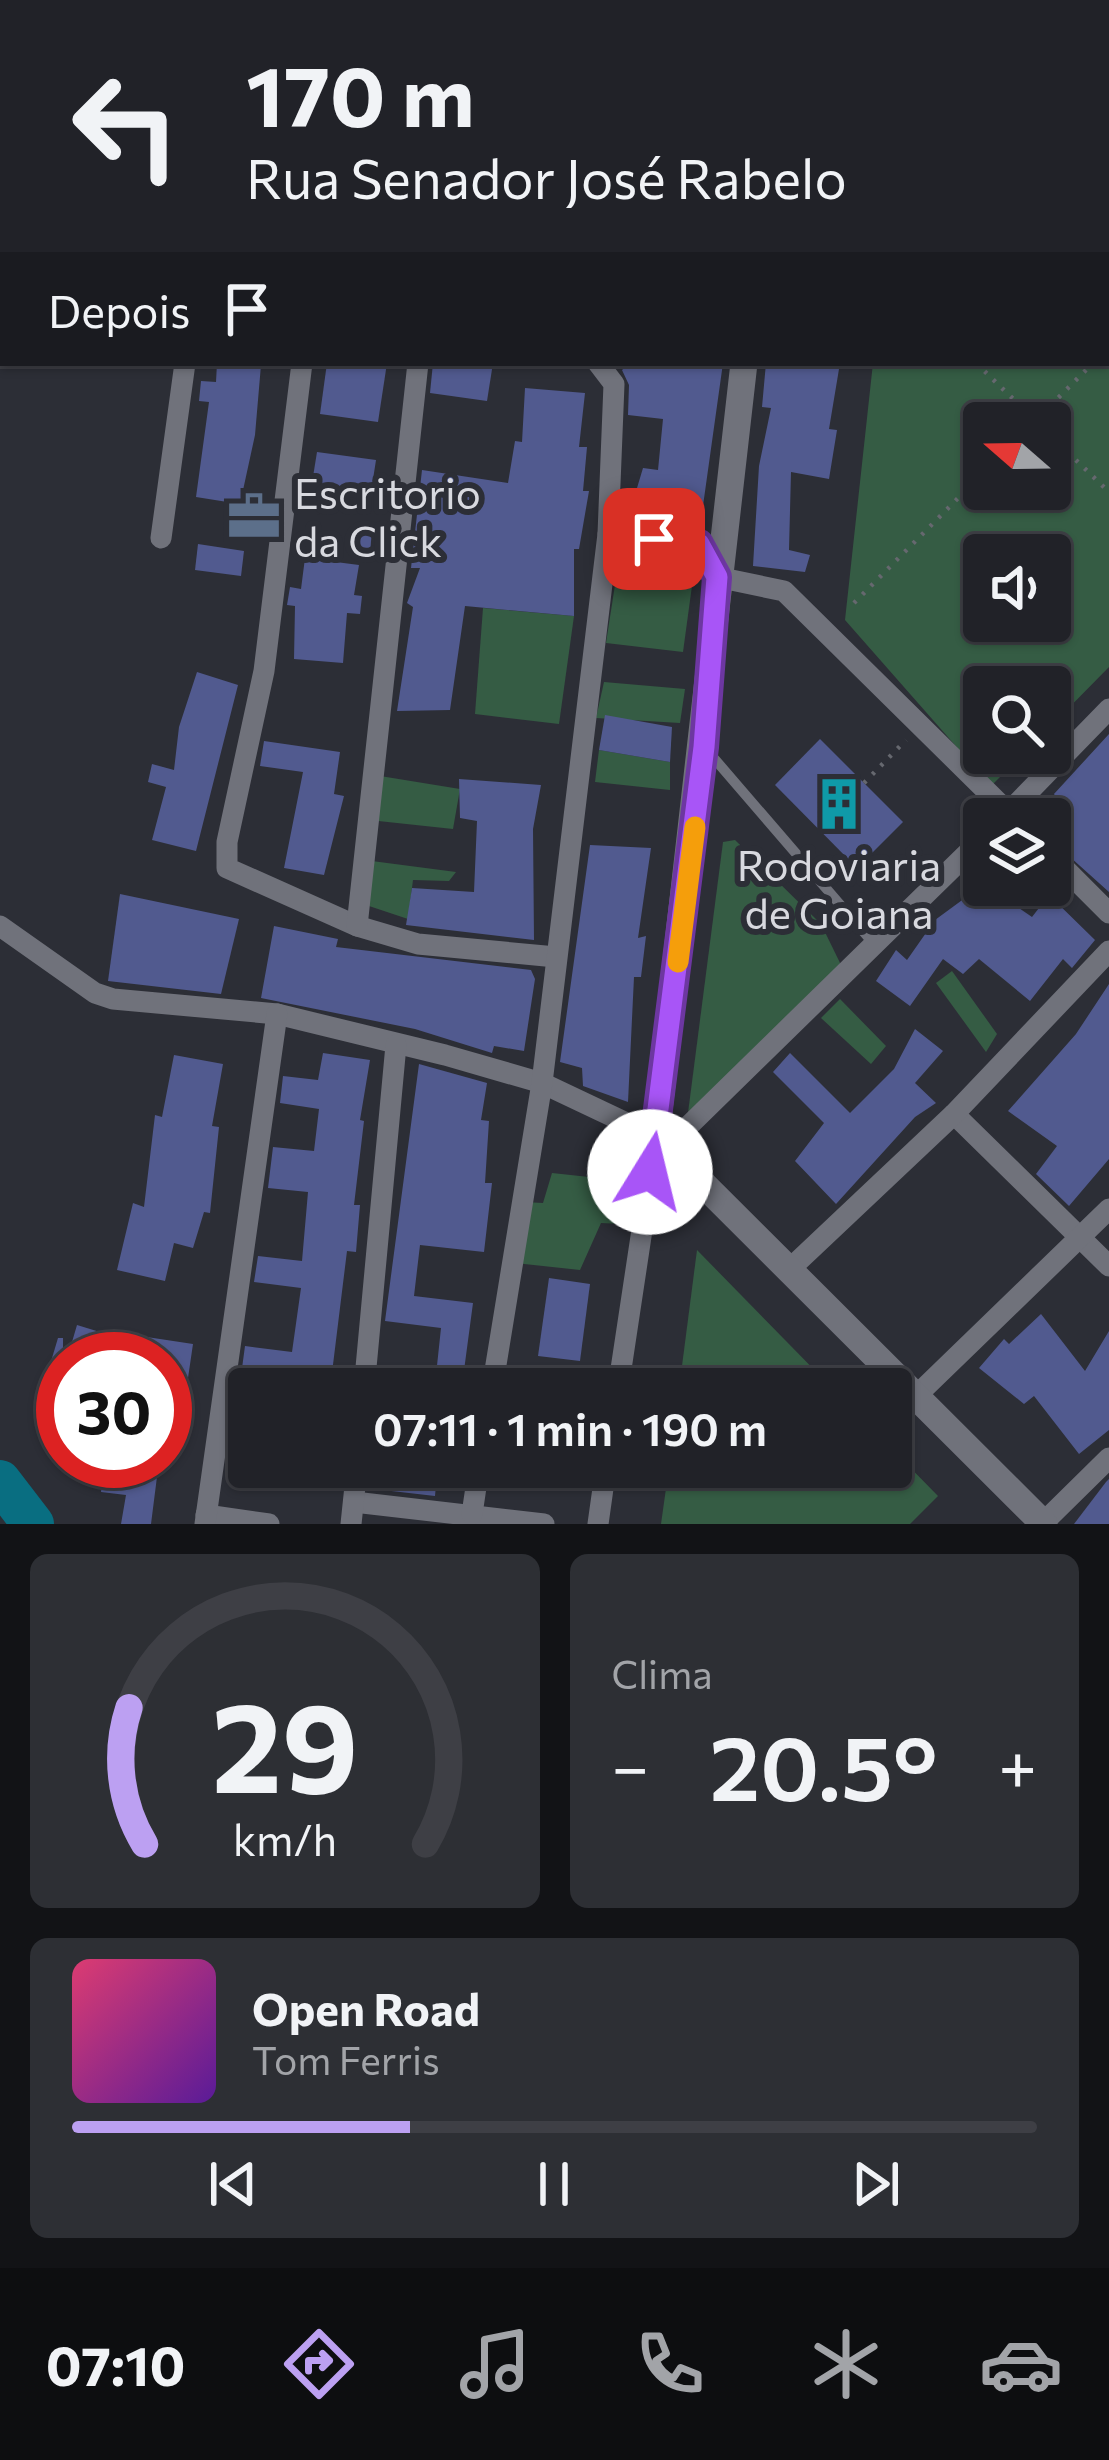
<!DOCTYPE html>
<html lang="pt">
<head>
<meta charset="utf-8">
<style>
  body { margin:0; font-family:Commissioner,sans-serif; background:#2d2f34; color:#f1f3f6; height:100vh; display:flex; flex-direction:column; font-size:45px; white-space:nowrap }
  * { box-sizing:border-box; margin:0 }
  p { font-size:39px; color:#a2a4a8 }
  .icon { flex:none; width:66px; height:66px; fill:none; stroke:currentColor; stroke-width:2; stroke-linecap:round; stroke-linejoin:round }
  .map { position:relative; height:1524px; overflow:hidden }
  .sheet { display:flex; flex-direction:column; gap:30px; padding:30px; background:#121316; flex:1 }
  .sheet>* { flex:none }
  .banner { position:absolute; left:0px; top:0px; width:1110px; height:366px; box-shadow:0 3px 9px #0004,0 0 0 3px #3e3f45; background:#212228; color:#f1f3f6; overflow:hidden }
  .needle { width:78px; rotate:290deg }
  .fabs { position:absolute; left:963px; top:402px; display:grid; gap:24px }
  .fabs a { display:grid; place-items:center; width:108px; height:108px; border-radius:12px; background:#212228; box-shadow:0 3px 9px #0004,0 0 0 3px #3e3f45; font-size:60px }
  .speed { position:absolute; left:36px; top:1332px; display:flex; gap:24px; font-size:60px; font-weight:700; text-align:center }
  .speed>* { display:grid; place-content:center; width:156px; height:156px; border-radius:50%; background:#212228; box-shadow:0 3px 9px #0004,0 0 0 3px #3e3f45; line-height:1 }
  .speed .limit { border:18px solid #d22; background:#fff; color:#111 }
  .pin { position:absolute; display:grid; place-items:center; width:102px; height:102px; color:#fff; margin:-51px; border-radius:24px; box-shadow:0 6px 18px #0006 }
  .me { position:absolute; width:132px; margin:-66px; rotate:9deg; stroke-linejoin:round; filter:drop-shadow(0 0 9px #0008) }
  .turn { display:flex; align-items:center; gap:42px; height:252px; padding:0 48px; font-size:54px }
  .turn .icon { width:156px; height:156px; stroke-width:2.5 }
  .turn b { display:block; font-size:84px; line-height:102px }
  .then { display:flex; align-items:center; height:114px; padding:0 48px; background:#0003; gap:24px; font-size:45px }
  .big { font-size:90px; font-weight:600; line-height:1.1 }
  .sheet .card { flex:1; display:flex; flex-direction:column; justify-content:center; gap:18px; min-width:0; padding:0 42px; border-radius:18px; background:#2d2f34 }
  .sheet .dial { align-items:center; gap:0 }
  .dial svg { height:312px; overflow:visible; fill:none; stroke:#3e3f45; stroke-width:7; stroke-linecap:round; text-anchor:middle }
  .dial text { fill:#f1f3f6; stroke:none }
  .song { display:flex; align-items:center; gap:36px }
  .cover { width:144px; height:144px; border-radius:18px; background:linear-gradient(135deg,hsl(340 70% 55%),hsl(270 70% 35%)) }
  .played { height:12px; border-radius:6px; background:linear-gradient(90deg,#bca0f2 35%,#3e3f45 35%) }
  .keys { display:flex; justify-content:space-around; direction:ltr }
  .heat { display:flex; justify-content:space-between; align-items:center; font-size:66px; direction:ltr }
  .sheet .tiles { flex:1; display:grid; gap:30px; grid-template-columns:1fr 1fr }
  .card:last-child { grid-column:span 2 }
  .trip { position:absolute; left:228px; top:1368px; width:684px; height:120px; border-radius:12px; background:#212228; box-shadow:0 3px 9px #0004,0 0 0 3px #3e3f45; font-weight:600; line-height:120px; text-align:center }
  .tabs { display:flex; height:192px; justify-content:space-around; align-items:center; background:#0d0e10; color:#a2a4a8 }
  .tabs .icon { width:84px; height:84px }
  .tabs .selected { color:#bca0f2 }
  .tabs b { font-size:54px; color:#f1f3f6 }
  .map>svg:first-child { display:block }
  .green { fill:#355c44; fill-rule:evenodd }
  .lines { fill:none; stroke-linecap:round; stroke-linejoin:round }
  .river { stroke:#096e81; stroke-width:42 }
  .building { fill:#515a8f }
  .path { stroke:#66686f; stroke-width:4.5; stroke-dasharray:3 9; stroke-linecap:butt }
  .service { stroke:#70727b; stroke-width:10 }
  .minor { stroke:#70727b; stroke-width:21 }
  .tertiary { stroke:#70727b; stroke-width:27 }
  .route-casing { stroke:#6d37a1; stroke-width:30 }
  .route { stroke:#a855f7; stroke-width:21 }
  .slow { stroke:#f59e0b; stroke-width:21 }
  .labels { text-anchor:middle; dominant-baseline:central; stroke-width:12; stroke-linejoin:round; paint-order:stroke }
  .poi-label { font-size:42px; fill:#d8d9df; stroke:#2c2e36; text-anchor:start }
</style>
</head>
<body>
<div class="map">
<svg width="1109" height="1524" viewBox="0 0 1109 1524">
  <rect width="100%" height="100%" fill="#2c2e36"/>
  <g class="green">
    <path d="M1109 34V667L1050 727V687H984V753H1024L991 786 845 620 873 363H1107ZM984 423H1050V489H984ZM984 555H1050V621H984Z"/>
    <path d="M619 559 694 571 683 652 606 643Z"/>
    <path d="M483 608 574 616 559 724 475 714Z"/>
    <path d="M604 682 685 689 680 723 596 718Z"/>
    <path d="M599 750 670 762V790L595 782Z"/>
    <path d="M374 775 460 789 453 829 369 820Z"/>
    <path d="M735 840 821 924 843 969 688 1113 723 842Z"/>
    <path d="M364 860 456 872 449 881 413 880 408 919 360 903Z"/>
    <path d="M952 971 997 1034 986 1052 936 983Z"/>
    <path d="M840 999 886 1046 871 1064 821 1018Z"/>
    <path d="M552 1173 617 1180 622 1224 601 1223 580 1270 515 1263 524 1202 543 1203Z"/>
    <path d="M697 1250 833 1389H679Z"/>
    <path d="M891 1448 938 1496 910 1524H661L669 1467H891Z"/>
  </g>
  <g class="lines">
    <path class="river" d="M0 1481 33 1524"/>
  </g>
  <g class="building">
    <path d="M217 363 261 365 255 435 240 504 196 497 209 402 199 401 201 381 216 382Z"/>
    <path d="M327 363H387L378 422 320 414Z"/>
    <path d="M433 363H493L487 401 430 393Z"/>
    <path d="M630 363H723L702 513 634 498 643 468 658 470 663 419 628 415 629 385 622 370Z"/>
    <path d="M766 363H840L829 429 837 430 829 479 791 472 789 550 810 555 805 572 753 566 759 466 771 408 762 407Z"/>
    <path d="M525 388 585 393 579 447H587L583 491H589L579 549H574V616L465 606 450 710 397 711 413 607 407 603 420 568H411L422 470 508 483 515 441 522 442Z"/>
    <path d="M317 452 376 460 371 492 312 483Z"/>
    <path d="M351 527 372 529 370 554 348 552Z"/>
    <path d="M198 544 244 551 241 576 195 570Z"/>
    <path d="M305 558 359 565 354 595 362 596 360 614 347 613 343 663 294 659 295 606 287 605 290 587 301 589Z"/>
    <path d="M197 672 238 685 196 851 152 840 166 787 148 782 152 764 174 770 179 727Z"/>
    <path d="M605 715 672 727 670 762 599 750Z"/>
    <path d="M1109 734V892L1050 839V807L1058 800 1054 794Z"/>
    <path d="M820 739 903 822 857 868 775 785Z"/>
    <path d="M264 741 340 752 334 794 344 796 324 875 284 868 303 772 260 766Z"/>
    <path d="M459 779 541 785 533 829 534 940 406 925 412 888 474 892 477 821 460 818Z"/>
    <path d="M590 845 651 848 638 938 646 936 641 977H634L628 1102 583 1086 582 1068 560 1062Z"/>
    <path d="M984 884 1032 917 1049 895 1095 940 1072 968 1063 959 1030 1001 979 959 963 974 943 959 910 1006 876 981 896 950 907 960 935 920Z"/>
    <path d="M120 894 239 919 221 994 108 981Z"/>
    <path d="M274 926 338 939 336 947 531 970 535 979 524 1051 494 1046 492 1053 415 1029 261 998Z"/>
    <path d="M1109 984V1159L1069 1206 1036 1174 1057 1146 1008 1111 1076 1034Z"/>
    <path d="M915 1029 943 1051 915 1083 936 1103 915 1117 836 1204 795 1161 824 1123 773 1072 790 1053 850 1113 894 1069Z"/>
    <path d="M323 1053 370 1060 360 1120 364 1121 354 1205H360L356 1252 347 1251 330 1389H249V1452L231 1450 245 1346 292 1352 301 1288 254 1282 258 1256 302 1261 308 1192 268 1188 273 1147 314 1151 319 1109 280 1103 283 1076 318 1080Z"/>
    <path d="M174 1055 223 1064 212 1126 219 1127 210 1213 204 1212 193 1248 174 1243 165 1281 117 1270 133 1203 144 1207 155 1115 162 1117Z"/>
    <path d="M419 1064 487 1083 481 1120 489 1121 485 1183H492L484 1252 420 1245 414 1296 473 1303 463 1378 436 1375 441 1328 385 1321Z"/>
    <path d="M549 1278 590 1284 580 1361 538 1356Z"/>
    <path d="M1041 1314 1085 1371 1109 1331V1430L1079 1454 1034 1396 1024 1404 979 1368 1004 1339 1009 1344Z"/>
    <path d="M77 1325 126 1340 127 1334 193 1344 188 1378 165 1374V1359H67Z"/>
    <path d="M58 1338H63V1412L38 1405Z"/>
    <path d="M105 1461H159L151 1524H121L126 1495 101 1492Z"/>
    <path d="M274 1467H318L315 1490 272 1484Z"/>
    <path d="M376 1469 437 1474 435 1496 374 1489Z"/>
    <path d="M1109 1479V1524H1074L1106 1482Z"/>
  </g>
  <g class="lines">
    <g class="path">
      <path d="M1107 218 1109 220"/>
      <path d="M1107 350 1109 348"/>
      <path d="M976 363 1038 423"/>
      <path d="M1033 423 1093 363"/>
      <path d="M1050 435 1109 492"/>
      <path d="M854 603 984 472"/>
      <path d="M864 783 906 740"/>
    </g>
    <path class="service" d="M706 749 874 944"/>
    <g class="minor">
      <path d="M658 0 662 3"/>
      <path d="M98 3 99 0"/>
      <path d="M223 3V0"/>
      <path d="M349 3V0"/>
      <path d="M302 363 264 671 227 842V868L357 926 418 944 556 957"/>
      <path d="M608 534 699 544 717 577 784 591 1015 819"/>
      <path d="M161 538 185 363"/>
      <path d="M1002 819 1109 709"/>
      <path d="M1050 854 1109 913"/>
      <path d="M0 926 95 993 113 999 277 1014 445 1055 542 1083 656 1137 618 1389"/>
      <path d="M357 926 418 363"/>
      <path d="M954 1114 1109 1266"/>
      <path d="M667 1147 984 837"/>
      <path d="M792 1267 954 1114 1109 951"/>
      <path d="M364 1389 396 1045"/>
      <path d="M492 1389 542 1083 608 534 614 384 598 363"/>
      <path d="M917 1395 1109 1209"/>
      <path d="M354 1502 544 1524"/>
      <path d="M472 1514 479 1467"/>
      <path d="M206 1515 269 1524"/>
      <path d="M1043 1523 1109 1458"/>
      <path d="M205 1524 277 1014"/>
      <path d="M351 1524 357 1467"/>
      <path d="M598 1524 606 1467"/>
    </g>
    <g class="tertiary">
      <path d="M794 3 795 0"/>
      <path d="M744 363 656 1137 1044 1524"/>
    </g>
  </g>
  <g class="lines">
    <g class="route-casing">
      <path id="route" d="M650 1172 704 747 717 577 699 544 654 539"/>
    </g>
    <use href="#route" class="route"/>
    <path class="slow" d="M678 962 695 827"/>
  </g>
  <defs>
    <g id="office-bare" transform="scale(4.14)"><path d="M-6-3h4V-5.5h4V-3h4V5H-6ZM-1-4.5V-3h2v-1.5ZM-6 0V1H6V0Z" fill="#5c6f8a" stroke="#2c2e36" stroke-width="2.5" paint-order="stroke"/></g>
    <g id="building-bare" transform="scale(4.14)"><path d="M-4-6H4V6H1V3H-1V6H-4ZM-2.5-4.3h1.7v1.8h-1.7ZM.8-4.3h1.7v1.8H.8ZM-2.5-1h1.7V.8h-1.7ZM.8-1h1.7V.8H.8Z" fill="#0f9aa8" stroke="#2c2e36" stroke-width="2.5" paint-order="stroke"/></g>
  </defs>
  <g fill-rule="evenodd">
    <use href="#office-bare" x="254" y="516"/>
    <use href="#building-bare" x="839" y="804"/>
  </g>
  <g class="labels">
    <g class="poi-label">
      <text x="294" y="492">Escritorio<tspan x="294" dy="48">da Click</tspan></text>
      <text x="839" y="864" text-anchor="middle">Rodoviaria<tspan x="839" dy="48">de Goiana</tspan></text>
    </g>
  </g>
</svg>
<div class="fabs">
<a><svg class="needle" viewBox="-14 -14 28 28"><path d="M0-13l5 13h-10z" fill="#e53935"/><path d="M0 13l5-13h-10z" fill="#a2a4a8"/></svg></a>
<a><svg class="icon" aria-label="sound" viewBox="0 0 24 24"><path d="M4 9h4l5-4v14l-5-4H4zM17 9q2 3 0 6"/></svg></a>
<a><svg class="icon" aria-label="search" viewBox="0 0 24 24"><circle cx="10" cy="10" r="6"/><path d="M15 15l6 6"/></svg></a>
<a><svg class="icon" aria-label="layers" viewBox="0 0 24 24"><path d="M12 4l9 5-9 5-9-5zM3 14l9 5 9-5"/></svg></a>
</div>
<div class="speed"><div class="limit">30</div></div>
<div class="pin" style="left:654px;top:539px;background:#d93025"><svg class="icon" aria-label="arrive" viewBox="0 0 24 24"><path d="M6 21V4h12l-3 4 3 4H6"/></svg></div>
<svg class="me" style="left:650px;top:1172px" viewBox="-20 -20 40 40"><circle r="19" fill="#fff"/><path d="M0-13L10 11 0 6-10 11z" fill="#a855f7"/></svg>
<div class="trip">07:11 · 1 min · 190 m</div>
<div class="banner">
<div class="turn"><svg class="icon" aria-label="left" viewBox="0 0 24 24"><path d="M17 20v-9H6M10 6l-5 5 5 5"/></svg><div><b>170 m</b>Rua Senador José Rabelo</div></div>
<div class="then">Depois<svg class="icon" aria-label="arrive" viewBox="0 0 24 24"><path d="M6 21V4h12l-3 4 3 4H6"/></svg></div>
</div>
</div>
<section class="sheet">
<div class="tiles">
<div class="card dial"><svg viewBox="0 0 100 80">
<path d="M14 69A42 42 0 1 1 86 69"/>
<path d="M14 69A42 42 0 0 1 10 34" stroke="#bca0f2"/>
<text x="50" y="56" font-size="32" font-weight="700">29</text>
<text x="50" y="72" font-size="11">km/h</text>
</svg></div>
<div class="card"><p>Clima</p>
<div class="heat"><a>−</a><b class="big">20.5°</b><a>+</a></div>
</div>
<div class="card">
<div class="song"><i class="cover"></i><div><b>Open Road</b><p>Tom Ferris</p></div></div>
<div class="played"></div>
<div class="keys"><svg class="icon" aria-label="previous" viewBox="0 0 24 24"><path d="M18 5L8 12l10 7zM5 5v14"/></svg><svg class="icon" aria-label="pause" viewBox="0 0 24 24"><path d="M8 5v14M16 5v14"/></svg><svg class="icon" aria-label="next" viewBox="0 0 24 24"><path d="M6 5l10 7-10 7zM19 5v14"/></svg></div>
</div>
</div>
</section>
<nav class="tabs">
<b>07:10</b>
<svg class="icon selected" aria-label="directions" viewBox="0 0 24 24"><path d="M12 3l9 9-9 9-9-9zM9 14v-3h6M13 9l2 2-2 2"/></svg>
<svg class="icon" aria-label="music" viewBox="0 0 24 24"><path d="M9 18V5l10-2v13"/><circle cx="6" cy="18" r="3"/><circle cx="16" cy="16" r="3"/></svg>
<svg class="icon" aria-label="phone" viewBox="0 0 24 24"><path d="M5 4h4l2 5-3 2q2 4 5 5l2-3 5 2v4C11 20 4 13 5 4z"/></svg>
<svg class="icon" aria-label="climate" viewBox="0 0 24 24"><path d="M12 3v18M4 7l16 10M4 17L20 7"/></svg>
<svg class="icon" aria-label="car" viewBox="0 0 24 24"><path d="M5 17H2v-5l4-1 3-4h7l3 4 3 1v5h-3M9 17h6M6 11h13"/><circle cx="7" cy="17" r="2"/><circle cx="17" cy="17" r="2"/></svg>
</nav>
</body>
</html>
